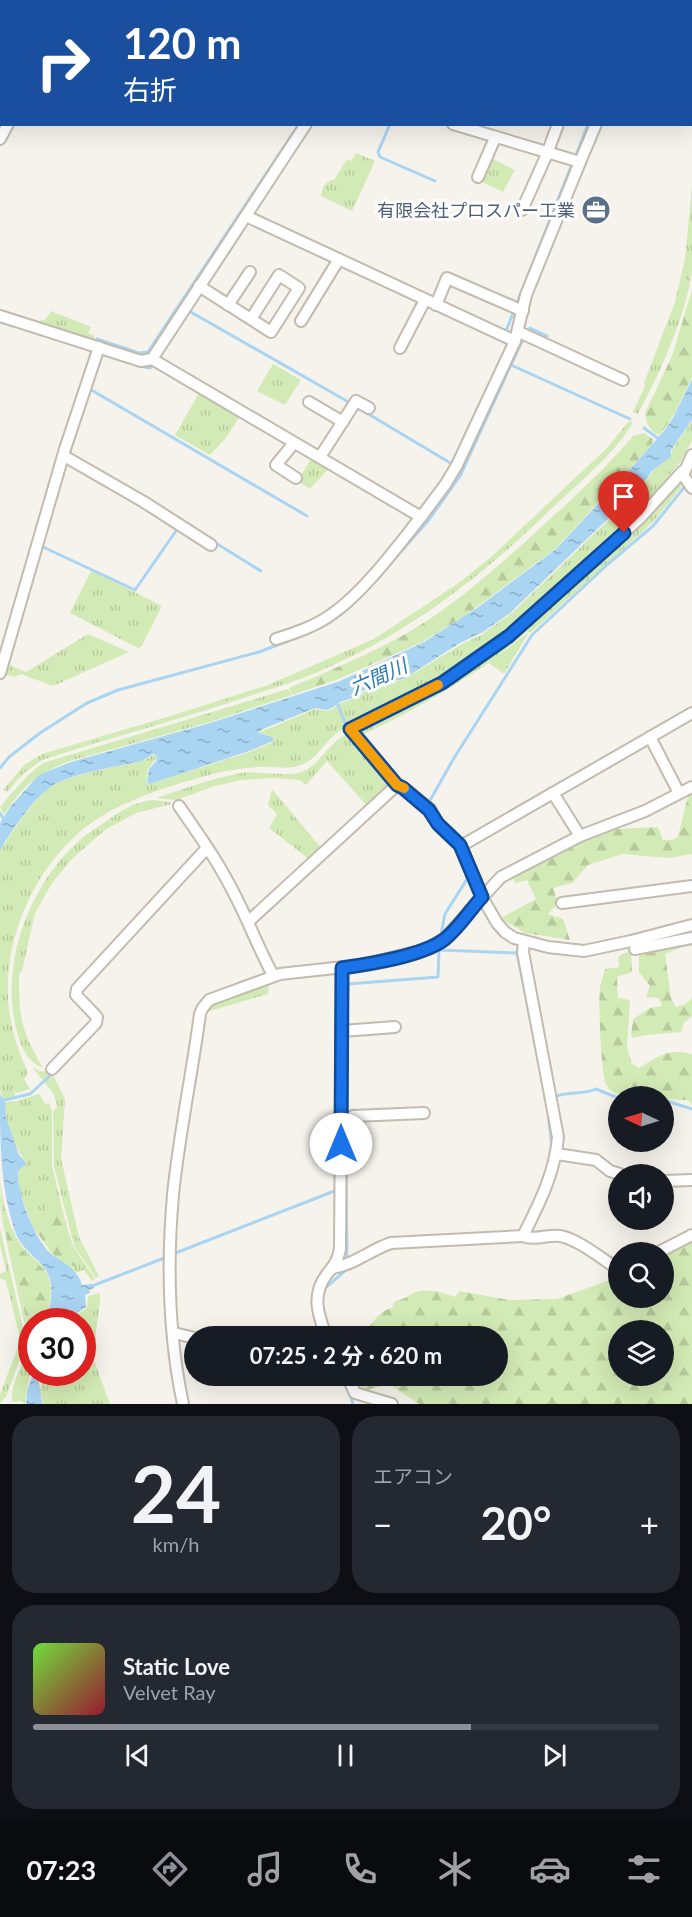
<!DOCTYPE html>
<html lang="ja">
<head>
<meta charset="utf-8">
<style>
  body { margin:0; font-family:Lato,"Noto Sans JP",sans-serif; background:#242831; color:#f1f3f6; height:100vh; display:flex; flex-direction:column; font-size:22px; white-space:nowrap }
  * { box-sizing:border-box; margin:0 }
  p { font-size:20px; color:#9ea1a6 }
  .icon { flex:none; width:33px; height:33px; fill:none; stroke:currentColor; stroke-width:2; stroke-linecap:round; stroke-linejoin:round }
  .map { position:relative; height:1404px; overflow:hidden }
  .drawer { display:flex; flex-direction:column; gap:12px; padding:12px; background:#0d0f14; flex:1 }
  .drawer>* { flex:none }
  .top-card { position:absolute; left:0px; top:0px; width:693px; height:126px; box-shadow:0 6px 24px #0002; background:#1a4fa0; color:#fff; overflow:hidden }
  .needle { width:39px; rotate:274deg }
  .controls { position:absolute; left:608px; top:1086px; display:grid; gap:12px }
  .controls a { display:grid; place-items:center; width:66px; height:66px; border-radius:50%; background:#171b24; box-shadow:0 6px 24px #0002; font-size:30px }
  .speed { position:absolute; left:18px; top:1308px; display:flex; gap:12px; font-size:30px; font-weight:700; text-align:center }
  .speed>* { display:grid; place-content:center; width:78px; height:78px; border-radius:50%; background:#171b24; box-shadow:0 6px 24px #0002; line-height:1 }
  .speed .limit { border:9px solid #d22; background:#fff; color:#111 }
  .pin { position:absolute; display:grid; place-items:center; width:51px; height:51px; color:#fff; margin:-62px -26px; border-radius:50% 50% 50% 0; rotate:-45deg; box-shadow:0 0 6px #0007 }
  .pin .icon { rotate:45deg }
  .me { position:absolute; width:66px; margin:-33px; rotate:0deg; stroke-linejoin:round; filter:drop-shadow(0 0 4px #0008) }
  .turn { display:flex; align-items:center; gap:21px; height:126px; padding:0 24px; font-size:27px }
  .turn .icon { width:78px; height:78px; stroke-width:2.5 }
  .turn b { display:block; font-size:42px; line-height:51px }
  .big { font-size:45px; font-weight:700; line-height:1.1 }
  .drawer .tile { flex:1; display:flex; flex-direction:column; justify-content:center; gap:9px; min-width:0; padding:0 21px; border-radius:24px; background:#242831 }
  .drawer .dial { align-items:center; gap:0 }
  .dial b { font-size:78px; line-height:1 }
  .song { display:flex; align-items:center; gap:18px }
  .cover { width:72px; height:72px; border-radius:9px; background:linear-gradient(135deg,hsl(100 70% 55%),hsl(350 70% 35%)) }
  .played { height:6px; border-radius:3px; background:linear-gradient(90deg,#8c9099 70%,#363941 70%) }
  .keys { display:flex; justify-content:space-around; direction:ltr }
  .heat { display:flex; justify-content:space-between; align-items:center; font-size:33px; direction:ltr }
  .drawer .tiles { flex:1; display:grid; gap:12px; grid-template-columns:1fr 1fr }
  .tile:last-child { grid-column:span 2 }
  .trip { position:absolute; left:184px; top:1326px; width:324px; height:60px; border-radius:30px; background:#171b24; box-shadow:0 6px 24px #0002; font-weight:700; line-height:60px; text-align:center }
  .tabs { display:flex; height:96px; justify-content:space-around; align-items:center; background:#090b0e; color:#9ea1a6 }
  .tabs .icon { width:42px; height:42px }
  .tabs .on { color:#8c9099 }
  .tabs b { font-size:27px; color:#f1f3f6 }
  .map>svg:first-child { display:block }
  .grass { fill:url(#grass-tufts); fill-rule:evenodd }
  .forest { fill:url(#forest-firs); fill-rule:evenodd }
  .water { fill:url(#water-ripples) }
  .lines { fill:none; stroke-linecap:round; stroke-linejoin:round }
  .stream { stroke:#a9d4f2; stroke-width:3 }
  .street-casing { stroke:#c2bbae; stroke-width:14 }
  .street { stroke:#fff; stroke-width:10 }
  .route-casing { stroke:#114b97; stroke-width:15 }
  .route { stroke:#1a73e8; stroke-width:10 }
  .slow { stroke:#f59e0b; stroke-width:10 }
  .labels { text-anchor:middle; dominant-baseline:central; stroke-width:6; stroke-linejoin:round; paint-order:stroke }
  .service-label { font-size:18px; fill:#4e5e75; stroke:#fff; text-anchor:end }
  .water-label { font-size:20px; font-style:italic; fill:#2e7ab2; stroke:#fff }
</style>
</head>
<body>
<div class="map">
<svg width="692" height="1404" viewBox="0 0 692 1404">
  <defs>
    <pattern id="grass-tufts" width="24" height="20" patternUnits="userSpaceOnUse" patternTransform="scale(1.5)"><rect width="24" height="20" fill="#d2eab5"/><path d="M3 7l-1-3M5 7V3M7 7l1-3M15 17l-1-3M17 17v-4M19 17l1-3" fill="none" stroke="#b6ca9c"/></pattern>
    <pattern id="forest-firs" width="22" height="20" patternUnits="userSpaceOnUse" patternTransform="scale(1.5)"><rect width="22" height="20" fill="#d2eab5"/><path d="M5 1l3.5 6h-7zM16 11l3.5 6h-7z" fill="#b6ca9c"/></pattern>
    <pattern id="water-ripples" width="26" height="14" patternUnits="userSpaceOnUse" patternTransform="scale(1.5)"><rect width="26" height="14" fill="#a9d4f2"/><path d="M2 4q2-2 4 0t4 0M15 11q2-2 4 0t4 0" fill="none" stroke="#8caec5"/></pattern>
  </defs>
  <rect width="100%" height="100%" fill="#f6f3ec"/>
  <g class="grass">
    <path d="M356 153 375 161 352 211 321 196C323 187 324 181 334 180L347 159 351 161Z"/>
    <path d="M491 158 515 170 503 192 480 181Z"/>
    <path d="M692 187C692 213 692 245 692 271 685 319 660 372 638 414L633 412 645 386 644 383 675 302 685 259Z"/>
    <path d="M51 311 91 327 88 333 95 336 93 341 31 322 45 320Z"/>
    <path d="M273 364 301 380 285 405 257 391Z"/>
    <path d="M201 390 241 415 225 439 210 455 175 435Z"/>
    <path d="M629 421 633 423C612 457 577 484 549 511 484 574 414 629 331 666 304 679 274 688 246 697 178 720 109 738 42 760L23 774 6 793 4 789 24 765 42 754 177 714 268 685 374 639 456 585 490 558 607 448Z"/>
    <path d="M692 421V441L681 461 647 502 650 505C591 559 533 616 468 662 444 679 416 694 390 707 375 715 358 720 343 729 325 739 321 755 305 763 292 771 274 766 259 767 245 768 230 770 217 773 175 784 130 797 94 821 40 858 5 930 8 996 9 1023 17 1048 28 1073L24 1079 30 1089 17 1093 15 1091V1096L3 1099 0 1090V852C11 832 33 800 52 786 68 775 121 766 143 761L153 755 156 756 155 760 148 769 146 782 150 784 249 752 273 742 274 737 258 733 315 709 326 711 332 709 340 703 359 697 363 692 406 678 462 644 481 635 513 612 618 511 646 481 653 471 671 457 672 450Z"/>
    <path d="M313 456 330 467 310 489 299 482 301 475Z"/>
    <path d="M677 485 682 486 653 522 530 633 527 631 495 658 527 633 528 634 504 674 489 663C447 690 405 716 359 736L354 730 459 675Z"/>
    <path d="M93 571 162 606 141 647 138 648 70 613 90 573Z"/>
    <path d="M88 634 129 652 53 686 21 674 15 677 3 674 6 664 26 672Z"/>
    <path d="M288 689 292 695 210 722 70 761C36 774 24 785 4 815L0 807C14 791 26 775 43 763Z"/>
    <path d="M348 733 352 742 391 787 368 807 327 761 306 785 300 780 273 778 241 780 215 786 176 800 156 798C184 789 212 778 241 773 258 771 289 777 302 772 322 763 329 742 348 733Z"/>
    <path d="M272 789 322 849 310 860 269 828 277 814 268 805Z"/>
    <path d="M153 800 169 802 172 804 136 813 105 830 73 858 52 883 35 913 22 971 19 973C19 1017 20 1029 43 1068 26 1061 20 1045 16 1028 0 962 30 883 81 839 88 833 96 828 104 823 117 813 136 801 153 800Z"/>
    <path d="M269 983 268 994 203 1013 206 1006Z"/>
    <path d="M32 1067 39 1071 51 1072 47 1077 49 1079 53 1075 65 1099 61 1159 79 1237 99 1276 96 1278 74 1246 54 1166 53 1111 57 1107 54 1094Z"/>
    <path d="M39 1094 45 1104 49 1103 52 1110V1166L66 1224 73 1246 95 1279 92 1281 84 1270 76 1273 50 1252 33 1227 18 1187V1171L25 1165 26 1161C15 1151 4 1117 5 1102L17 1101ZM59 1201 71 1248 78 1264 73 1268 47 1248 31 1220V1216Z"/>
    <path d="M0 1180C3 1202 8 1226 21 1245 27 1253 34 1258 41 1265 56 1280 51 1304 44 1321 48 1309 52 1295 49 1281 46 1270 38 1268 31 1261 11 1242 0 1206 0 1180Z"/>
    <path d="M0 1212C13 1259 29 1310 27 1359L30 1362 31 1361C32 1376 25 1389 25 1404L21 1401 12 1402C10 1385 21 1370 25 1354 26 1348 26 1340 27 1334Z"/>
    <path d="M0 1228 24 1332 20 1359 6 1397 0 1403V1394L18 1347 19 1334 6 1281 0 1278V1274L6 1271 0 1245Z"/>
    <path d="M100 1293C101 1313 93 1329 97 1350L91 1352 110 1404H43L40 1391 44 1373 82 1372V1322L68 1321 87 1308 88 1296Z"/>
  </g>
  <g class="forest">
    <path d="M692 290V377L675 413 660 435C650 433 646 422 645 413L672 356Z"/>
    <path d="M644 433 653 439 652 444 637 461 555 549 466 615 422 642 339 679 292 695 289 688C329 671 370 654 409 632 452 607 488 575 525 542 562 508 600 475 633 436Z"/>
    <path d="M692 794V854L668 858 623 854 588 865 572 883 553 888 558 903 548 914 563 919 570 940 525 933 501 918 536 899 527 880 515 883 513 878 599 830 658 827 663 840H671L678 837 688 796Z"/>
    <path d="M682 942 684 946 665 954 671 998 676 1007 685 1004 692 998V1016L684 1023 681 1032 646 1035 633 1038 631 1035 633 1019 650 1008 662 1006 659 998 646 997 650 986 639 972V952Z"/>
    <path d="M631 950 632 972 617 977 618 998 630 1000 627 1047 632 1064 639 1068C656 1058 671 1046 692 1055V1105L688 1100 663 1099V1096C648 1096 626 1101 612 1091 611 1091 607 1086 606 1084 601 1074 598 1000 600 987 601 981 604 975 605 969L619 967 618 957Z"/>
    <path d="M0 1194C4 1213 11 1233 22 1250 29 1260 40 1264 45 1272 55 1285 49 1308 44 1321L32 1322V1361L30 1362 27 1359C30 1322 19 1284 10 1249 5 1229 0 1214 0 1194Z"/>
    <path d="M54 1198 59 1201 71 1248 78 1264 77 1267C57 1266 39 1236 31 1220V1216L47 1208 49 1202Z"/>
    <path d="M692 1240V1404H419L389 1384 367 1390 357 1387 353 1381 371 1376H498V1336H374L370 1326C376 1318 382 1310 392 1308L395 1301C408 1299 408 1294 417 1292 429 1288 443 1293 455 1297L459 1291 509 1300 557 1299 618 1277V1298H663V1255ZM618 1330H663V1376H618Z"/>
  </g>
  <g class="water">
    <path d="M692 379V420L671 450V457L652 471 645 481 615 512 510 613 483 632 460 643 405 678 368 689 362 691 359 696 340 702 332 708 326 710 315 708 263 729 258 733 273 737V741L249 751 150 784 147 782 149 769 156 761 157 756 153 754 142 761C120 766 69 774 52 786 34 798 10 832 0 851V823L11 806 35 779 41 774 71 762 210 723 340 681 424 642 477 608 556 549 624 476 664 431 673 418Z"/>
    <path d="M0 1094 5 1102 6 1117 19 1155 25 1161V1165L18 1171C16 1191 35 1239 50 1253 62 1262 78 1269 82 1285L93 1284 94 1288 89 1290 90 1293 85 1295 86 1307 66 1321H45C52 1304 56 1280 42 1265 32 1254 22 1248 16 1234 0 1189 0 1142 0 1094Z"/>
    <path d="M33 1373H43L39 1382 42 1404H26L27 1391Z"/>
  </g>
  <g class="lines">
    <g class="stream">
      <path d="M129 0 133 2"/>
      <path d="M549 2 550 0"/>
      <path d="M390 124 378 152 380 157 435 181"/>
      <path d="M575 158 588 124"/>
      <path d="M216 271 249 221"/>
      <path d="M189 311 352 404"/>
      <path d="M0 322 13 326"/>
      <path d="M500 329 506 331 572 164"/>
      <path d="M527 333 530 328 547 336"/>
      <path d="M96 343 97 339 139 353 148 352 299 124"/>
      <path d="M511 365 630 419"/>
      <path d="M139 366 150 368 154 363"/>
      <path d="M88 388 307 516"/>
      <path d="M365 412 452 464"/>
      <path d="M644 428 659 439"/>
      <path d="M214 542 261 571"/>
      <path d="M41 546 135 590 178 528"/>
      <path d="M373 583 428 521 460 476 521 343 524 340"/>
      <path d="M307 633C325 627 338 617 352 605"/>
      <path d="M336 700 347 728"/>
      <path d="M0 768 9 757 40 733 87 703 118 690 259 652 296 638"/>
      <path d="M428 804 454 758 532 635 608 564 653 526 686 485"/>
      <path d="M0 813 5 821"/>
      <path d="M253 924 295 886"/>
      <path d="M440 939 445 914 467 879 465 869"/>
      <path d="M439 946V950L517 953 533 1032"/>
      <path d="M347 1029 348 984 438 977 439 950"/>
      <path d="M556 1096C571 1091 583 1095 596 1089L618 1098"/>
      <path d="M0 1101 30 1094 54 1072"/>
      <path d="M663 1103 670 1102 692 1109"/>
      <path d="M548 1112 552 1147"/>
      <path d="M346 1171 347 1260"/>
      <path d="M173 1254 337 1190"/>
      <path d="M92 1286 167 1257"/>
      <path d="M324 1289 346 1270 347 1267"/>
      <path d="M351 1397 353 1404"/>
    </g>
    <g class="street-casing">
      <g id="street">
        <path d="M116 0 120 2"/>
        <path d="M79 2 80 0"/>
        <path d="M218 2 219 0"/>
        <path d="M376 2 377 0"/>
        <path d="M555 2 556 0"/>
        <path d="M0 139 8 124"/>
        <path d="M580 162 596 124"/>
        <path d="M478 177 495 138"/>
        <path d="M522 210 547 154 558 124"/>
        <path d="M246 216 515 341"/>
        <path d="M199 286 271 332 299 288 279 275 251 319"/>
        <path d="M228 305 250 272"/>
        <path d="M436 305 447 278 523 311"/>
        <path d="M0 316 141 361 152 359 421 517 445 485 457 465 515 341 526 295 580 162 453 124"/>
        <path d="M301 321 339 259"/>
        <path d="M519 332 623 380"/>
        <path d="M400 348 425 300"/>
        <path d="M152 359 306 124"/>
        <path d="M309 402 343 422"/>
        <path d="M294 443 276 465 296 478"/>
        <path d="M692 455 683 475 692 488"/>
        <path d="M64 456 144 502 211 545"/>
        <path d="M320 457 356 401 369 408"/>
        <path d="M683 471 640 518 509 636 442 683 350 729 397 785 403 788 430 809 438 824 460 845 482 897 497 923 505 932 514 938 548 947 584 951 631 941 692 925"/>
        <path d="M276 639C295 633 316 626 332 614 364 592 396 548 421 517"/>
        <path d="M0 673 65 449 99 347"/>
        <path d="M650 737 679 793"/>
        <path d="M553 793 580 836"/>
        <path d="M179 806C196 831 215 856 229 884 246 914 257 946 273 975"/>
        <path d="M461 846 692 713"/>
        <path d="M562 903 692 886"/>
        <path d="M249 921 397 785"/>
        <path d="M635 949 692 938"/>
        <path d="M342 1031 395 1027"/>
        <path d="M52 1069 96 1023 97 1017 76 995 77 989 207 848"/>
        <path d="M341 1122 353 1116 424 1113"/>
        <path d="M557 1154 596 1160 610 1171 620 1174"/>
        <path d="M663 1181 692 1180"/>
        <path d="M523 1236C536 1241 547 1234 560 1236 578 1239 602 1259 618 1269"/>
        <path d="M659 1252 692 1235"/>
        <path d="M332 1268C354 1265 370 1250 391 1243L523 1236C539 1204 555 1173 558 1137L523 952 524 942"/>
        <path d="M174 1333 195 1338"/>
        <path d="M326 1336C318 1314 311 1295 327 1274 334 1266 338 1260 340 1249L342 968"/>
        <path d="M347 1376 355 1393 392 1404"/>
        <path d="M183 1404C169 1338 167 1263 173 1195 179 1135 192 1074 200 1014L202 1009 209 1000 280 974 362 965 428 949 445 938 501 877 580 836 645 811 692 787"/>
      </g>
    </g>
    <use href="#street" class="street"/>
  </g>
  <g class="lines">
    <g class="route-casing">
      <path id="route" d="M341 1144 342 968C370 964 423 956 445 939 459 928 470 910 482 897L460 845 438 824 429 810 403 788 397 785 350 729 442 683 509 636 624 533"/>
    </g>
    <use href="#route" class="route"/>
    <path class="slow" d="M404 788 397 785 350 729 438 685"/>
  </g>
  <defs>
    <g id="office-disc" transform="scale(1.5)"><circle r="9.5" fill="#5c6f8a" stroke="#fff"/><path d="M-6-3h4V-5.5h4V-3h4V5H-6ZM-1-4.5V-3h2v-1.5ZM-6 0V1H6V0Z" fill="#fff"/></g>
  </defs>
  <g fill-rule="evenodd">
    <use href="#office-disc" x="596" y="210"/>
  </g>
  <g class="labels">
    <g class="service-label">
      <text x="575" y="210">有限会社プロスパー工業</text>
    </g>
    <g class="water-label">
      <text transform="translate(378 676) rotate(-24)">六間川</text>
    </g>
  </g>
</svg>
<div class="controls">
<a><svg class="needle" viewBox="-14 -14 28 28"><path d="M0-13l5 13h-10z" fill="#e53935"/><path d="M0 13l5-13h-10z" fill="#9ea1a6"/></svg></a>
<a><svg class="icon" aria-label="sound" viewBox="0 0 24 24"><path d="M4 9h4l5-4v14l-5-4H4zM17 9q2 3 0 6"/></svg></a>
<a><svg class="icon" aria-label="search" viewBox="0 0 24 24"><circle cx="10" cy="10" r="6"/><path d="M15 15l6 6"/></svg></a>
<a><svg class="icon" aria-label="layers" viewBox="0 0 24 24"><path d="M12 4l9 5-9 5-9-5zM3 14l9 5 9-5"/></svg></a>
</div>
<div class="speed"><div class="limit">30</div></div>
<div class="pin" style="left:624px;top:533px;background:#d93025"><svg class="icon" aria-label="arrive" viewBox="0 0 24 24"><path d="M6 21V4h12l-3 4 3 4H6"/></svg></div>
<svg class="me" style="left:341px;top:1144px" viewBox="-20 -20 40 40"><circle r="19" fill="#fff"/><path d="M0-13L10 11 0 6-10 11z" fill="#1a73e8"/></svg>
<div class="trip">07:25 · 2 分 · 620 m</div>
<div class="top-card">
<div class="turn"><svg class="icon" aria-label="right" viewBox="0 0 24 24"><path d="M7 20v-9h11M14 6l5 5-5 5"/></svg><div><b>120 m</b>右折</div></div>
</div>
</div>
<section class="drawer">
<div class="tiles">
<div class="tile dial"><b>24</b><p>km/h</p></div>
<div class="tile"><p>エアコン</p>
<div class="heat"><a>−</a><b class="big">20°</b><a>+</a></div>
</div>
<div class="tile">
<div class="song"><i class="cover"></i><div><b>Static Love</b><p>Velvet Ray</p></div></div>
<div class="played"></div>
<div class="keys"><svg class="icon" aria-label="previous" viewBox="0 0 24 24"><path d="M18 5L8 12l10 7zM5 5v14"/></svg><svg class="icon" aria-label="pause" viewBox="0 0 24 24"><path d="M8 5v14M16 5v14"/></svg><svg class="icon" aria-label="next" viewBox="0 0 24 24"><path d="M6 5l10 7-10 7zM19 5v14"/></svg></div>
</div>
</div>
</section>
<nav class="tabs">
<b>07:23</b>
<svg class="icon on" aria-label="directions" viewBox="0 0 24 24"><path d="M12 3l9 9-9 9-9-9zM9 14v-3h6M13 9l2 2-2 2"/></svg>
<svg class="icon" aria-label="music" viewBox="0 0 24 24"><path d="M9 18V5l10-2v13"/><circle cx="6" cy="18" r="3"/><circle cx="16" cy="16" r="3"/></svg>
<svg class="icon" aria-label="phone" viewBox="0 0 24 24"><path d="M5 4h4l2 5-3 2q2 4 5 5l2-3 5 2v4C11 20 4 13 5 4z"/></svg>
<svg class="icon" aria-label="climate" viewBox="0 0 24 24"><path d="M12 3v18M4 7l16 10M4 17L20 7"/></svg>
<svg class="icon" aria-label="car" viewBox="0 0 24 24"><path d="M5 17H2v-5l4-1 3-4h7l3 4 3 1v5h-3M9 17h6M6 11h13"/><circle cx="7" cy="17" r="2"/><circle cx="17" cy="17" r="2"/></svg>
<svg class="icon" aria-label="filters" viewBox="0 0 24 24"><path d="M4 7h16M4 17h16"/><circle cx="9" cy="7" r="2"/><circle cx="15" cy="17" r="2"/></svg>
</nav>
</body>
</html>
